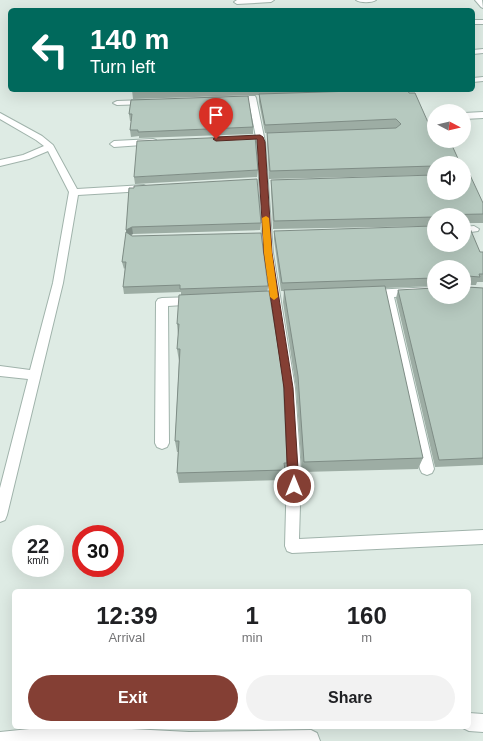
<!DOCTYPE html>
<html lang="en">
<head>
<meta charset="utf-8">
<style>
  body { margin:0; font-family:Arial,sans-serif; background:#f2f2f2; color:#202124; height:100vh; display:flex; flex-direction:column; font-size:15px; white-space:nowrap }
  * { box-sizing:border-box; margin:0 }
  p { font-size:13px; color:#757577 }
  .icon { flex:none; width:22px; height:22px; fill:none; stroke:currentColor; stroke-width:2; stroke-linecap:round; stroke-linejoin:round }
  .map { position:relative; flex:1; overflow:hidden }
  .panel { position:absolute; left:12px; top:589px; width:459px; height:140px; display:flex; flex-direction:column; background:#fff; border-radius:6px; box-shadow:0 4px 16px #0002 }
  .panel>* { flex:none }
  .hud { position:absolute; left:8px; top:8px; width:467px; height:84px; border-radius:6px; box-shadow:0 4px 16px #0002; background:#00695c; color:#fff; overflow:hidden }
  .needle { width:26px; rotate:97deg }
  .controls { position:absolute; left:427px; top:104px; display:grid; gap:8px }
  .controls a { display:grid; place-items:center; width:44px; height:44px; border-radius:50%; background:#fff; box-shadow:0 4px 16px #0002; font-size:20px }
  .speed { position:absolute; left:12px; top:525px; display:flex; gap:8px; font-size:20px; font-weight:700; text-align:center }
  .speed>* { display:grid; place-content:center; width:52px; height:52px; border-radius:50%; background:#fff; box-shadow:0 4px 16px #0002; line-height:1 }
  .speed small { font-size:10px; font-weight:400 }
  .speed .limit { border:6px solid #d22; background:#fff; color:#111 }
  .pin { position:absolute; display:grid; place-items:center; width:34px; height:34px; color:#fff; margin:-41px -17px; border-radius:50% 50% 50% 0; rotate:-45deg; box-shadow:0 0 4px #0007 }
  .pin .icon { rotate:45deg }
  .me { position:absolute; width:44px; margin:-22px; rotate:0deg; stroke-linejoin:round; filter:drop-shadow(0 0 3px #0008) }
  .turn { display:flex; align-items:center; gap:14px; height:84px; padding:0 16px; font-size:18px }
  .turn .icon { width:52px; height:52px; stroke-width:2.5 }
  .turn b { display:block; font-size:28px; line-height:34px }
  .eta { display:flex; justify-content:space-evenly; align-items:center; height:68px; text-align:center }
  .eta b { font-size:24px; font-weight:700; line-height:28px }
  .cta { display:flex; gap:8px; margin-top:auto; padding:8px 16px }
  .cta a { flex:1; height:46px; border-radius:24px; background:#843f34; color:#fff; font-size:16px; font-weight:700; line-height:46px; text-align:center }
  .cta a+a { background:#f2f2f2; color:#202124 }
  .map>svg:first-child { display:block }
  .lines { fill:none; stroke-linecap:round; stroke-linejoin:round }
  .street-casing { stroke:#a0b3ab; stroke-width:2 }
  .street { fill:#fff; fill-rule:evenodd }
  .wall { fill:#9dada4; fill-rule:evenodd }
  .shaded-wall { fill:#7f8d86 }
  .building { fill:#b6c9bf; stroke:#7f8d86 }
  .route { fill:#843f34; stroke:#562922 }
  .slow { fill:#f59e0b }
</style>
</head>
<body>
<div class="map">
<svg width="483" height="741" viewBox="0 0 483 741">
  <rect width="100%" height="100%" fill="#deebe4"/>
  <g class="lines">
    <defs>
      <path id="street" d="M 274,0 L 271,2 L 237,4 L 234,2 L 237,0 Z
        M 356,0 L 376,0 C 372,3 360,3 356,0 Z
        M 475,0 L 482,0 L 483,8 L 481,7 Z
        M 473,20 L 483,20 L 483,24 L 473,24 Z
        M 483,49 L 483,53 L 473,54 L 473,50 Z
        M 483,77 L 483,81 L 473,82 L 473,78 Z
        M 249,96 L 255,96 L 256,98 L 265,142 L 273,253 L 295,388 L 301,471 L 299,539 L 483,530 L 483,544 L 292,553 L 287,551 L 285,546 L 287,471 L 283,388 L 263,253 L 257,142 L 248,98 Z
        M 146,100 L 149,100 L 149,104 L 117,105 L 113,103 L 117,101 Z
        M 483,112 L 483,118 L 464,119 L 464,113 Z
        M 0,113 L 42,136 L 53,145 L 77,189 L 144,185 L 149,188 L 144,191 L 78,195 L 63,283 L 7,515 L 5,520 L 0,522 L 0,488 L 28,379 L 0,376 L 0,366 L 30,370 L 53,283 L 69,192 L 48,151 L 29,159 L 0,166 L 0,160 L 23,155 L 44,146 L 36,140 L 0,119 Z
        M 153,139 L 156,140 L 157,142 L 156,144 L 114,147 L 110,144 L 114,141 Z
        M 474,226 L 479,229 L 478,231 L 464,233 L 464,227 Z
        M 434,287 L 434,295 L 394,297 L 434,469 L 432,473 L 427,475 L 422,473 L 420,469 L 383,297 L 367,297 L 366,294 L 367,291 L 371,290 Z
        M 195,297 L 199,298 L 201,301 L 199,304 L 168,306 L 169,443 L 167,447 L 162,449 L 157,447 L 155,443 L 156,302 L 158,299 L 162,298 Z
        M 469,713 L 483,714 L 483,732 L 469,731 L 463,728 L 469,727 Z
        M 49,727 L 93,727 L 189,732 L 311,730 L 317,733 L 320,741 L 0,741 L 0,732 Z"/>
    </defs>
    <use href="#street" class="street-casing"/>
    <use href="#street" class="street"/>
  </g>
  <path class="wall" d="M 132,90 L 408,90 L 434,163 L 434,175 L 269,179 L 267,141 L 267,133 L 265,133 L 259,102 L 259,95 L 133,99 ZM 394,128 L 395,128 L 321,131 Z
    M 131,100 L 253,127 L 253,134 L 139,138 L 139,136 L 131,137 L 130,130 L 131,121 L 130,121 L 129,114 Z
    M 258,170 L 257,177 L 135,184 L 134,177 Z
    M 466,175 L 483,203 L 483,223 L 465,223 L 480,252 L 483,252 L 483,282 L 477,282 L 476,285 L 466,285 L 466,286 L 467,287 L 483,288 L 483,465 L 435,467 L 396,298 L 398,290 L 464,297 L 434,267 L 434,286 L 385,288 L 423,458 L 418,469 L 302,472 L 296,388 L 283,302 L 284,291 L 281,291 L 274,239 L 274,231 L 434,245 L 464,215 L 434,215 L 434,226 L 273,229 L 271,188 L 271,180 Z
    M 129,188 L 261,223 L 260,230 L 133,234 L 130,235 L 268,286 L 267,291 L 287,461 L 284,480 L 179,483 L 177,473 L 178,452 L 177,452 L 175,441 L 179,361 L 177,349 L 178,335 L 177,324 L 181,295 L 181,292 L 124,294 L 123,287 L 125,268 L 124,269 L 122,262 L 126,233 Z"/>
  <path class="shaded-wall" d="M 132,227 L 133,234 L 127,237 L 126,230 Z"/>
  <path class="building" d="M 386,90 L 408,90 L 409,93 L 415,93 L 431,129 L 434,129 L 434,141 L 450,141 L 460,163 L 434,163 L 434,166 L 270,171 L 267,133 L 396,128 L 401,124 L 396,119 L 265,125 L 259,94 Z
    M 248,96 L 253,127 L 138,132 L 138,130 L 130,130 L 132,114 L 129,114 L 131,100 Z
    M 255,136 L 258,170 L 134,177 L 137,141 Z
    M 464,171 L 466,175 L 470,175 L 483,203 L 483,214 L 434,215 L 434,217 L 274,221 L 271,180 L 434,175 L 434,193 L 464,193 Z
    M 257,179 L 261,223 L 132,227 L 126,230 L 129,188 L 134,188 L 134,186 Z
    M 464,215 L 466,224 L 469,226 L 480,252 L 483,252 L 483,274 L 479,274 L 480,277 L 467,276 L 466,278 L 466,286 L 467,287 L 483,288 L 483,458 L 439,460 L 398,290 L 434,288 L 434,297 L 464,297 L 464,267 L 434,267 L 434,278 L 282,283 L 274,231 L 434,226 L 434,245 L 464,245 Z
    M 126,232 L 132,236 L 261,233 L 268,286 L 180,289 L 180,285 L 123,287 L 126,262 L 122,262 Z
    M 385,286 L 423,458 L 304,462 L 298,376 L 284,290 Z
    M 269,291 L 283,377 L 287,461 L 287,463 L 284,463 L 285,470 L 177,473 L 179,441 L 175,441 L 180,349 L 177,349 L 179,324 L 177,324 L 179,295 Z"/>
  <path class="route" d="M 260,135 L 263,137 L 265,142 L 272,253 L 293,388 L 299,486 L 297,489 L 294,490 L 290,489 L 288,486 L 284,388 L 264,253 L 257,139 L 216,141 L 213,139 L 216,137 Z"/>
  <path class="slow" d="M 266,216 L 269,218 L 272,253 L 278,297 L 274,300 L 270,297 L 264,253 L 262,218 Z"/>
</svg>
<div class="controls">
<a><svg class="needle" viewBox="-14 -14 28 28"><path d="M0-13l5 13h-10z" fill="#e53935"/><path d="M0 13l5-13h-10z" fill="#757577"/></svg></a>
<a><svg class="icon" aria-label="sound" viewBox="0 0 24 24"><path d="M4 9h4l5-4v14l-5-4H4zM17 9q2 3 0 6"/></svg></a>
<a><svg class="icon" aria-label="search" viewBox="0 0 24 24"><circle cx="10" cy="10" r="6"/><path d="M15 15l6 6"/></svg></a>
<a><svg class="icon" aria-label="layers" viewBox="0 0 24 24"><path d="M12 4l9 5-9 5-9-5zM3 14l9 5 9-5"/></svg></a>
</div>
<div class="speed"><div>22<small>km/h</small></div><div class="limit">30</div></div>
<div class="pin" style="left:216px;top:139px;background:#d93025"><svg class="icon" aria-label="arrive" viewBox="0 0 24 24"><path d="M6 21V4h12l-3 4 3 4H6"/></svg></div>
<svg class="me" style="left:294px;top:486px" viewBox="-20 -20 40 40"><circle r="17" fill="#843f34" stroke="#fff" stroke-width="3"/><path d="M0-11L8 9 0 5-8 9z" fill="#fff"/></svg>
<div class="hud">
<div class="turn"><svg class="icon" aria-label="left" viewBox="0 0 24 24"><path d="M17 20v-9H6M10 6l-5 5 5 5"/></svg><div><b>140 m</b>Turn left</div></div>
</div>
<section class="panel">
<div class="eta">
<div><b>12:39</b><p>Arrival</p></div>
<div><b>1</b><p>min</p></div>
<div><b>160</b><p>m</p></div>
</div>
<div class="cta"><a>Exit</a><a>Share</a></div>
</section>
</div>
</body>
</html>
